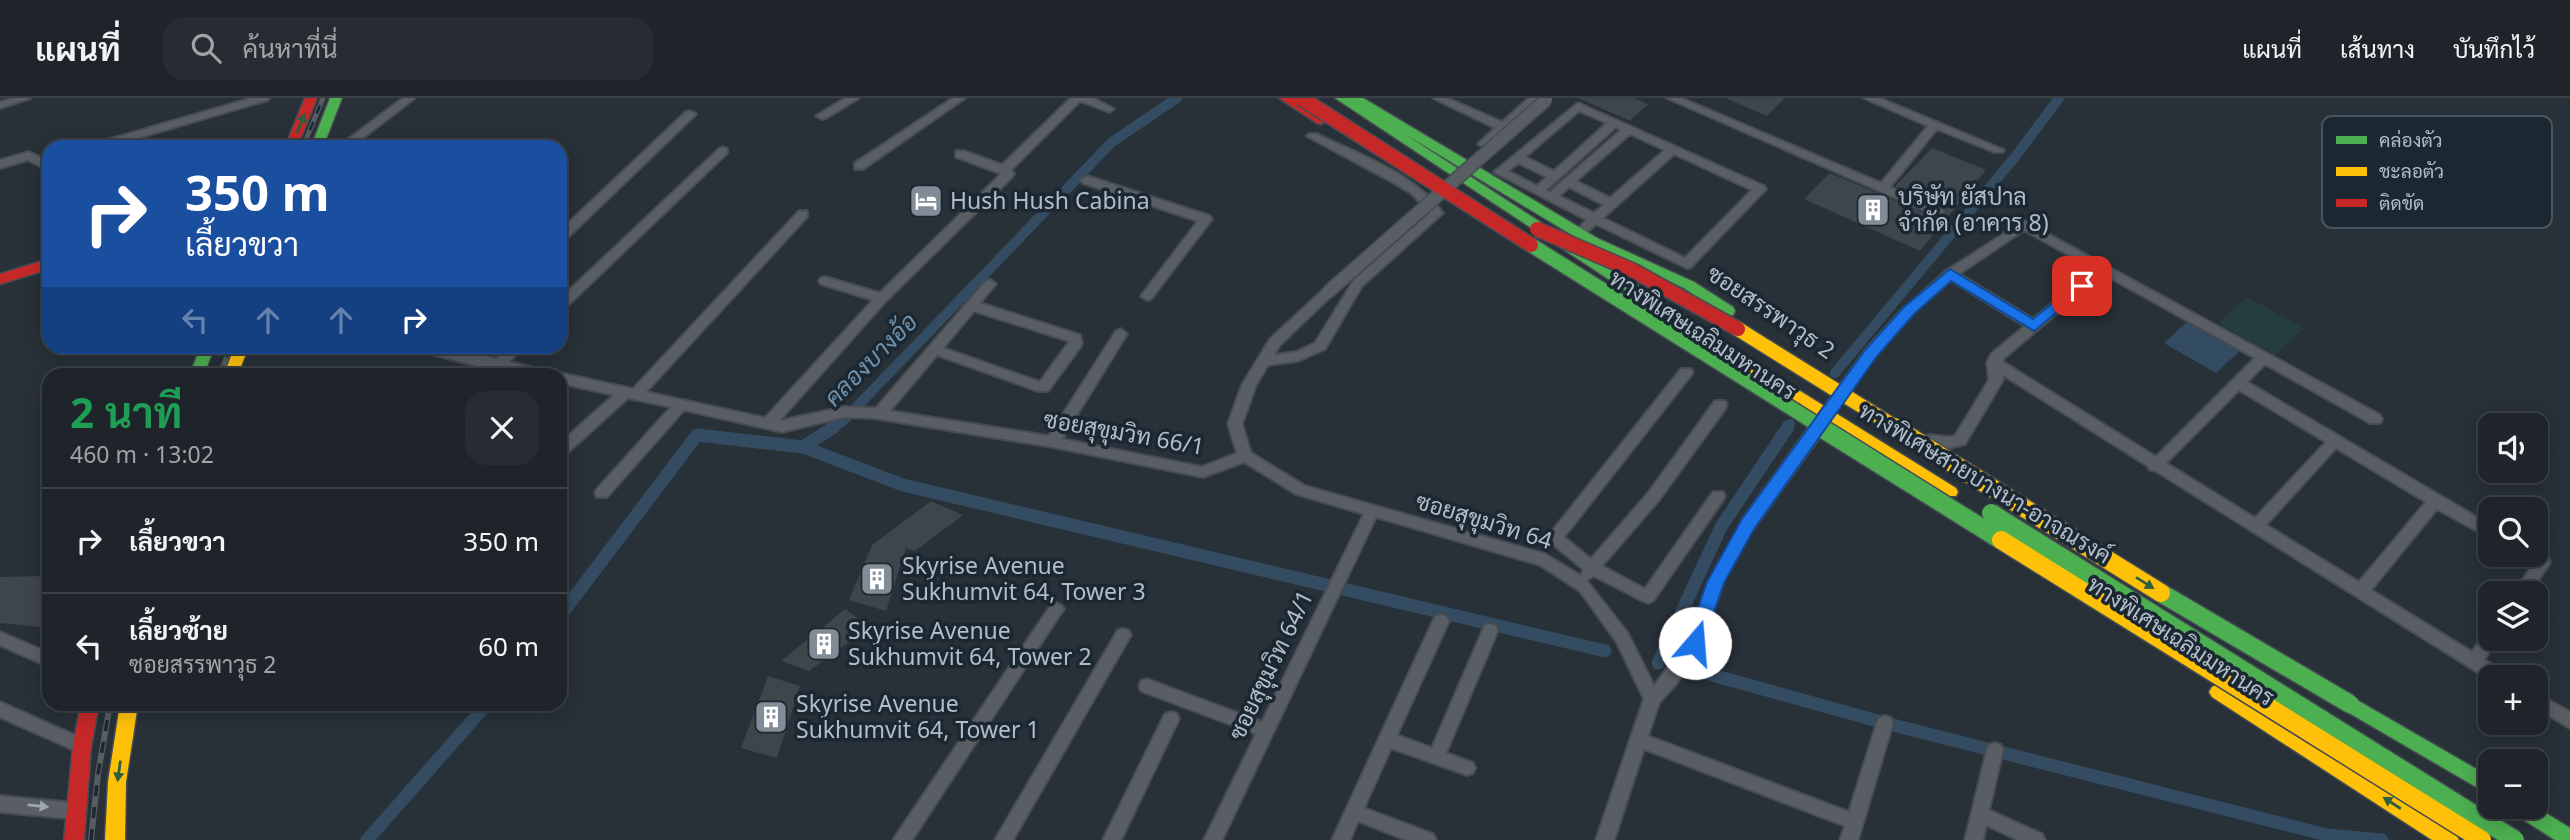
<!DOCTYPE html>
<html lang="th">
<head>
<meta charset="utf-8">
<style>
  body { margin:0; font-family:"Noto Sans",Sarabun,sans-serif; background:#262c32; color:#f1f3f6; height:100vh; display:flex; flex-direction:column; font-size:26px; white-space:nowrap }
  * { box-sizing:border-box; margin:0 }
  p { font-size:23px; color:#a1a4a8 }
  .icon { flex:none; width:38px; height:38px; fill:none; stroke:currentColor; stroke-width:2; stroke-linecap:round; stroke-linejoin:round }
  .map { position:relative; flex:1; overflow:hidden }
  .side { position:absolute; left:42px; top:270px; width:525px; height:343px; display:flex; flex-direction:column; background:#1e242a; border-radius:21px; box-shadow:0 4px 18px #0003,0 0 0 2px #3c4147 }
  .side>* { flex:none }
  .top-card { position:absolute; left:42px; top:42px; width:525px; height:214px; border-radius:21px; box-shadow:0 4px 18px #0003,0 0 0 2px #3c4147; background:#1a4fa0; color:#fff; overflow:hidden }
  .tools { position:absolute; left:2478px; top:315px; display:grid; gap:14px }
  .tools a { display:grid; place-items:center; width:70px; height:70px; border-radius:14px; background:#1e242a; box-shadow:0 4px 18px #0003,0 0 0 2px #3c4147; font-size:35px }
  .pin { position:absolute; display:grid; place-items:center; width:60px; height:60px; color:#fff; margin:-30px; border-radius:14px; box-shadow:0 4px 10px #0006 }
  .me { position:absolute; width:77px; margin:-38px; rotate:18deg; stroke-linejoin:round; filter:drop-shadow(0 0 5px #0008) }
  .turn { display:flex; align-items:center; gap:24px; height:147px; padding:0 28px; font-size:32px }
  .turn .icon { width:91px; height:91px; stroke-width:2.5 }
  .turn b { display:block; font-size:49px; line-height:60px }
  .lanes { display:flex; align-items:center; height:66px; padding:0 28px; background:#0003; justify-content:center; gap:35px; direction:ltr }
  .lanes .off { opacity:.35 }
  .round { display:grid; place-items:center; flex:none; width:74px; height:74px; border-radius:21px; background:#262c32 }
  .summary { display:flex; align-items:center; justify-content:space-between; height:119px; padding:0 28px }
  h1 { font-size:42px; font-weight:700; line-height:52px; color:#1e9e55 }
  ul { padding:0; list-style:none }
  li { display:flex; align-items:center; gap:21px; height:105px; padding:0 28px; border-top:2px solid #3c4147 }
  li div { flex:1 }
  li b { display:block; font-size:26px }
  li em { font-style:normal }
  header { display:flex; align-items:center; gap:42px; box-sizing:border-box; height:98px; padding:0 35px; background:#1e242a; border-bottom:2px solid #3c4147 }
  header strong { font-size:33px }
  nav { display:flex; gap:38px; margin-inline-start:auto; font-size:24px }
  .search { width:490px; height:63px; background:#262c32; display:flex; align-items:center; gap:18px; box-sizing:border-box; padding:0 24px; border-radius:21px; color:#a1a4a8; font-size:26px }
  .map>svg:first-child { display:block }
  .green { fill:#253d3e }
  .water { fill:#344c61 }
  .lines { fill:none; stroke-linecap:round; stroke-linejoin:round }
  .canal-far1 { stroke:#344c61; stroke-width:10 }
  .canal { stroke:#344c61; stroke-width:13 }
  .building { fill:#3e454b }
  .street-casing { stroke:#464c52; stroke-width:4 }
  .fast-casing { stroke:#464c52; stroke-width:3 }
  .slow-casing { stroke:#464c52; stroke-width:3 }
  .jam-casing { stroke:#464c52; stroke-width:3 }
  .street { fill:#595e65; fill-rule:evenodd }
  .fast { fill:#4caf50; fill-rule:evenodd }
  .slow { fill:#ffc107; fill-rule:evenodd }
  .jam { fill:#c62828; fill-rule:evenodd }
  .rail-far1-casing { stroke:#575d64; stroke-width:5 }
  .rail-casing { stroke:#575d64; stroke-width:6 }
  .rail-far1 { stroke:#1b2832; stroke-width:2.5; stroke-dasharray:9; stroke-linecap:butt }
  .rail { stroke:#1b2832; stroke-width:3.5; stroke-dasharray:11; stroke-linecap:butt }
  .street-bridge-far1-casing { stroke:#464c52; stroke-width:15; stroke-linecap:butt }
  .street-bridge-casing { stroke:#464c52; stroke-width:18; stroke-linecap:butt }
  .fast-bridge-far1-casing { stroke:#454c53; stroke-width:17; stroke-linecap:butt }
  .fast-bridge-casing { stroke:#454c53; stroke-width:21; stroke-linecap:butt }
  .slow-bridge-far1-casing { stroke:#454c53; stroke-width:17; stroke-linecap:butt }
  .slow-bridge-casing { stroke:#454c53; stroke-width:21; stroke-linecap:butt }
  .jam-bridge-casing { stroke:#454c53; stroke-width:17; stroke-linecap:butt }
  .street-bridge-far1 { stroke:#595e65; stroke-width:12 }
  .street-bridge { stroke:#595e65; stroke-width:15 }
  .fast-bridge-far1 { stroke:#4caf50; stroke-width:14 }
  .fast-bridge { stroke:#4caf50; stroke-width:18 }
  .slow-bridge-far1 { stroke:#ffc107; stroke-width:14 }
  .slow-bridge { stroke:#ffc107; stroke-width:18 }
  .jam-bridge { stroke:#c62828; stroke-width:14 }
  .oneway { fill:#2f5e3e }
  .oneway2 { fill:#9ca5b0 }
  .route { fill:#1a73e8; stroke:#114b97; stroke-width:2 }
  .labels { text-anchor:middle; stroke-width:7; stroke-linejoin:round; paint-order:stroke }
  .poi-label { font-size:23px; fill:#b2bdc9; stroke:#1b2832; text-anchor:start }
  .street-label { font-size:23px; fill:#b2bdc9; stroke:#1b2832 }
  .water-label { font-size:24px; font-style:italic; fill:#7092ad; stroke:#1b2832 }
  .key { fill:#1b2832; stroke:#48555f; stroke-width:2 }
  .key-label { font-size:19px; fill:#b2bdc9 }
</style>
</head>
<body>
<header>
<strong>แผนที่</strong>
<div class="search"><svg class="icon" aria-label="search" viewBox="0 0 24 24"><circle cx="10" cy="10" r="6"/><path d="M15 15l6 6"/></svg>ค้นหาที่นี่</div>
<nav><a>แผนที่</a><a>เส้นทาง</a><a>บันทึกไว้</a></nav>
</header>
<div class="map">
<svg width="2570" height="742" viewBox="0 0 2570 742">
  <rect width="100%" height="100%" fill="#283038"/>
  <path class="green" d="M 2247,199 L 2304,230 L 2275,257 L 2218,225 Z"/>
  <path class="water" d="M 2190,221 L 2242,251 L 2216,275 L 2164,245 Z"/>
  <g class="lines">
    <path class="canal-far1" d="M 1835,275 L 2015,59 L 2059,0
      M 832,330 L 843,323 L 1112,44 L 1177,0
      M 1787,330 L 1790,326"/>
    <path class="canal" d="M 803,349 L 903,387 L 1605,553
      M 560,518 L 697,337 L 803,349 L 834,329
      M 1658,565 L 1721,429 L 1788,329
      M 1712,577 L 1885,625 L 2327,737 L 2382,742
      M 367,742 L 487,606"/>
  </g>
  <path class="building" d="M 1578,0 L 1634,0 L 1648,6 L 1630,23 Z
    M 1725,0 L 1785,0 L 1767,18 Z
    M 1932,50 L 1986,72 L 1920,153 L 1804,101 L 1830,75 L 1938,121 L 1944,121 L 1944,110 L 1895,88 Z
    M 931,403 L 963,417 L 915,453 L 906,450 L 886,513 L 849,502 L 872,447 Z
    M 49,478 L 49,530 L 0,525 L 0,479 Z
    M 845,511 L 870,529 L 809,573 L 781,563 Z
    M 768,578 L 800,588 L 777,660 L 741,650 Z"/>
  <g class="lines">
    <defs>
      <path id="street" d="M 14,0 L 31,0 L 0,10 L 0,4 Z
        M 252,0 L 269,0 L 268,2 L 107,49 L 88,49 L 90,47 Z
        M 403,0 L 415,0 L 351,49 L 338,49 Z
        M 846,0 L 859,0 L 826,20 L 822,21 L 816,18 Z
        M 953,0 L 965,0 L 863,71 L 855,71 L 855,65 Z
        M 1071,0 L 1093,0 L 1114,11 L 1109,14 L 1083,4 L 1079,4 L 1011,72 L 1014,76 L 1012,79 L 886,203 L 779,323 L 844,309 L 876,310 L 986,183 L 990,182 L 996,186 L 980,205 L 1080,237 L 1082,245 L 1081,248 L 1048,293 L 1038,293 L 937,257 L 890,313 L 1049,338 L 1116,233 L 1121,231 L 1127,236 L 1062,341 L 1202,369 L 1237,355 L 1228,326 L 1242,287 L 1270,241 L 1324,191 L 1332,191 L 1334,194 L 1332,197 L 1280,247 L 1274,257 L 1296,254 L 1315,245 L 1354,182 L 1430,115 L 1411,95 L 1394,85 L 1307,38 L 1309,36 L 1317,36 C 1360,57 1414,75 1443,115 L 1362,188 L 1325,251 L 1298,263 L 1268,267 L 1256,287 L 1242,326 L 1251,355 L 1305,388 L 1545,456 L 1581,478 L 1583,471 L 1550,444 L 1548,440 L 1550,436 L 1681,271 L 1691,271 L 1693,274 L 1691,277 L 1564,439 L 1591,461 L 1649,394 L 1715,303 L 1725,303 L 1727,307 L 1725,311 L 1659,402 L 1602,468 L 1645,491 L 1713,394 L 1723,394 L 1725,398 L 1723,402 L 1653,503 L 1648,505 L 1643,503 L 1594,478 L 1586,482 L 1627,534 L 1654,588 L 1688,542 L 1709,484 L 1743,422 L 1753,422 L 1755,426 L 1723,485 L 1700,550 L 1677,585 L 1659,605 L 1648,638 L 1849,714 L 1877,625 L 1879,620 L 1885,618 L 1891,620 L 1893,625 L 1858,742 L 1840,742 L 1845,728 L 1644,651 L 1614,742 L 1596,742 L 1644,601 L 1616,543 L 1580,493 L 1540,467 L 1376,419 L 1222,742 L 1204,742 L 1256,636 L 1141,593 L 1139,588 L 1141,583 L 1147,581 L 1262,624 L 1364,416 L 1296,396 L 1244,364 L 1203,379 L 1053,349 L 873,320 L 844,319 L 782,334 L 684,312 L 607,399 L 597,399 L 595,395 L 597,391 L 671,309 L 628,300 L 565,357 L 560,358 L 560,345 L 614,297 L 560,285 L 560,276 L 556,276 L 560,275 L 633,291 L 799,113 L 807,113 L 807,119 L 646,294 L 765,320 L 873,202 L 821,186 L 819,183 L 821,180 L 825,179 L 880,195 L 1001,76 L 956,59 L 956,53 L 964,53 L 1002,67 ZM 974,213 L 1069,243 L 1069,244 L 1040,284 L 943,250 Z
        M 1433,0 L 1447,0 L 1502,24 L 1529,0 L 1540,0 L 1488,48 L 1484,49 L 1478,46 L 1495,30 Z
        M 1667,0 L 1681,0 L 1881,85 L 1928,28 L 1864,0 L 1879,0 L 2004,52 L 2002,54 L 1994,54 L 1937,31 L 1890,89 L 1943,112 L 1943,118 L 1939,119 Z
        M 1578,5 L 1764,88 L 1766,91 L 1691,169 L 1687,170 L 1596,126 L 1583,138 L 1575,138 L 1573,135 L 1587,122 L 1494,74 ZM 1579,13 L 1607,25 L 1554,73 L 1525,59 ZM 1616,29 L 1621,32 L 1550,94 L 1546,92 ZM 1630,36 L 1665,52 L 1610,100 L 1576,83 ZM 1674,56 L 1752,92 L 1685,160 L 1603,120 ZM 1518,65 L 1547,79 L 1537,88 L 1508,73 ZM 1569,89 L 1604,107 L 1594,115 L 1559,98 Z
        M 690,13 L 696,16 L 694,18 L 564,143 L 560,144 L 560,133 L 686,14 Z
        M 723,49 L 727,51 L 727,55 L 564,211 L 560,212 L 560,201 L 719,51 Z
        M 29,54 L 42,60 L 49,58 L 49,66 L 40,68 L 28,62 L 0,70 L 0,62 Z
        M 1087,78 L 1210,118 L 1212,121 L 1151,201 L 1147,202 L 1141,198 L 1198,123 L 1083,85 L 1081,82 Z
        M 2024,123 L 2380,317 L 2382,321 L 2380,325 L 2370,325 L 2265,266 L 2247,284 L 2490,427 L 2490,440 L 2437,411 L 2371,492 L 2472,554 L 2485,535 L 2490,534 L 2490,541 L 2497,541 L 2484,562 L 2505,574 L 2507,579 L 2490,579 L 2490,582 L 2156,373 L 2150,372 L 2148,368 L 2003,277 L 2003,282 L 1965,346 L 1949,350 L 1924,346 L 1922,342 L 1924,338 C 1934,335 1945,341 1955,338 L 1989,282 L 1987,265 L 1991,256 L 2025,228 L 1951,182 L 1913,215 L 1905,215 L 1903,212 L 1946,173 ZM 2024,132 L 2094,171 L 2033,221 L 1959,176 ZM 2103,176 L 2255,260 L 2156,359 L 2003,264 L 2003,261 ZM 2239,292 L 2326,344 L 2255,420 L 2166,365 ZM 2336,350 L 2426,404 L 2359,484 L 2266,427 Z
        M 412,248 L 441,248 L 496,261 L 509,248 L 523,248 L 509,264 L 547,273 L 549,276 C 508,280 459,262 418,253 Z
        M 2536,453 L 2548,460 L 2550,464 L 2548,468 L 2529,495 L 2514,495 L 2533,466 L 2525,461 L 2523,457 L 2536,457 Z
        M 1056,505 L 1061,507 L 1064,511 L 1061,515 L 912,742 L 893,742 L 1051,507 Z
        M 1441,517 L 1446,518 L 1449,523 L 1397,637 L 1432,650 L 1485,527 L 1490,526 L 1495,527 L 1498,532 L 1446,655 L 1473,665 L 1475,670 L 1473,675 L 1467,677 L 1391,650 L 1364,710 L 1433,736 L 1436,742 L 1406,742 L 1358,723 L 1350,742 L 1332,742 L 1433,523 L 1436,518 Z
        M 1123,531 L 1128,532 L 1131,537 L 1128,542 L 1013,742 L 995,742 L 1118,532 Z
        M 0,534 L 49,555 L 49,569 L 0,547 Z
        M 2536,595 L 2570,614 L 2570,630 L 2536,610 Z
        M 0,604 L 88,643 L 90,648 L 88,653 L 82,655 L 76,653 L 0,619 Z
        M 1171,614 L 1177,616 L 1179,621 L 1121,742 L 1103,742 L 1165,616 Z
        M 1995,645 L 2001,647 L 2003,652 L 1989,712 L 2042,736 L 2045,742 L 2018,742 L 1986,727 L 1983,742 L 1965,742 L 1987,652 L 1989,647 Z
        M 0,698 L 76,705 L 82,708 L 84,713 L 82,718 L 76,721 L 0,714 Z"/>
      <path id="fast" d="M 330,0 L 342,0 L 323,49 L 311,49 Z
        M 1335,0 L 1363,0 L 1597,140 L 1694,184 L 1733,209 L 1735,213 L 1733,217 L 1723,217 L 1684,190 L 1587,146 L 1403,35 L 1733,249 L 1735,253 L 1733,257 L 1723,257 Z
        M 201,248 L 215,248 L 204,276 L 190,276 Z
        M 2350,598 L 2490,679 L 2490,697 L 2344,612 L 2341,606 L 2344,600 Z
        M 2511,709 L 2536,709 L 2570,730 L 2570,742 L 2555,742 L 2513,715 Z"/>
      <path id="slow" d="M 235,248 L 249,248 L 238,276 L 224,276 Z
        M 1728,248 L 1956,390 L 1958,394 L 1956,398 L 1944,398 L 1723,257 L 1721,253 Z
        M 2218,586 L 2456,736 L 2459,742 L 2432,742 L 2212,599 L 2209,594 L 2212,589 Z
        M 120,606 L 138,606 L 126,684 L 125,742 L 105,742 L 108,684 Z"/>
      <path id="jam" d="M 305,0 L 317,0 L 297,49 L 285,49 Z
        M 1279,0 L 1294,0 L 1327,22 L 1321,26 L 1317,25 Z
        M 49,161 L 49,171 L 0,186 L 0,176 Z
        M 81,606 L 99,606 L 91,648 L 84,742 L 64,742 L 73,648 Z"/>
    </defs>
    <use href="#street" class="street-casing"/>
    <use href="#fast" class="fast-casing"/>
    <use href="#slow" class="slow-casing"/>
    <use href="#jam" class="jam-casing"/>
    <use href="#street" class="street"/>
    <use href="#fast" class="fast"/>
    <use href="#slow" class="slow"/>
    <use href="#jam" class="jam"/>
    <defs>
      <path id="rail-far1" d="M 303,49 L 323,0
        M 220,276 L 231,248"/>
      <path id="rail" d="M 91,742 L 98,676 L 110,606"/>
    </defs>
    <use href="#rail-far1" class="rail-far1-casing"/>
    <use href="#rail" class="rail-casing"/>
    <use href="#rail-far1" class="rail-far1"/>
    <use href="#rail" class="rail"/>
    <defs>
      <path id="street-bridge-far1" d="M 1328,194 L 1546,2
        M 1816,330 L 1871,254 L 1909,212"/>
      <path id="street-bridge" d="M 1748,426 L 1818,329"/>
      <path id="fast-bridge-far1" d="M 1531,147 L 1823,330"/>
      <path id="fast-bridge" d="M 1820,329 L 2001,442
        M 1991,415 L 2515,742
        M 2161,495 L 2350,606"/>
      <path id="slow-bridge-far1" d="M 1738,231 L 1897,330"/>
      <path id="slow-bridge" d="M 1894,329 L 2161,495
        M 2001,442 L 2482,742"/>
      <path id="jam-bridge" d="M 1301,0 L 1531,147
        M 1537,131 L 1634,173 L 1738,231"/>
    </defs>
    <use href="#street-bridge-far1" class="street-bridge-far1-casing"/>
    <use href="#street-bridge" class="street-bridge-casing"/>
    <use href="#fast-bridge-far1" class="fast-bridge-far1-casing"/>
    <use href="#fast-bridge" class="fast-bridge-casing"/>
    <use href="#slow-bridge-far1" class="slow-bridge-far1-casing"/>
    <use href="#slow-bridge" class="slow-bridge-casing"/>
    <use href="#jam-bridge" class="jam-bridge-casing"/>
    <use href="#street-bridge-far1" class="street-bridge-far1"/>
    <use href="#street-bridge" class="street-bridge"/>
    <use href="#fast-bridge-far1" class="fast-bridge-far1"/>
    <use href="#fast-bridge" class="fast-bridge"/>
    <use href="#slow-bridge-far1" class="slow-bridge-far1"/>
    <use href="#slow-bridge" class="slow-bridge"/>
    <use href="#jam-bridge" class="jam-bridge"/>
  </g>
  <defs><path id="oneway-solid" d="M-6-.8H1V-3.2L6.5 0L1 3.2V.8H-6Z" transform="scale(1.75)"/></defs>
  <g class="oneway">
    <use href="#oneway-solid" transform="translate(301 25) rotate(-67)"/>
    <use href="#oneway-solid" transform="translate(2145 485) rotate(32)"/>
    <use href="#oneway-solid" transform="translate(119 673) rotate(98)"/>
    <use href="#oneway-solid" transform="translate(2392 705) rotate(-147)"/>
  </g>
  <use class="oneway2" href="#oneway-solid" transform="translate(38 708) rotate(6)"/>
  <path class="route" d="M 1950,171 L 2033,221 L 2077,185 L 2087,185 L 2089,188 L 2034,233 L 1951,183 L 1914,216 L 1877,258 L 1754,431 L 1724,485 L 1701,551 L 1695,553 L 1689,551 L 1686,545 L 1707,484 L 1742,421 L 1866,251 L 1904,209 Z"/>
  <defs>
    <symbol id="hotel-square" viewBox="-11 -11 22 22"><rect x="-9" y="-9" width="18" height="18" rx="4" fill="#828c96" stroke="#1b2832"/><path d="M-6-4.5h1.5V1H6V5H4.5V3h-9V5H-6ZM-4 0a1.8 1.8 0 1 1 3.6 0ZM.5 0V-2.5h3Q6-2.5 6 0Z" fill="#fff"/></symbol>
    <symbol id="building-square" viewBox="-11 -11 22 22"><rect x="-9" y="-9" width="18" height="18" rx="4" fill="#828c96" stroke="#1b2832"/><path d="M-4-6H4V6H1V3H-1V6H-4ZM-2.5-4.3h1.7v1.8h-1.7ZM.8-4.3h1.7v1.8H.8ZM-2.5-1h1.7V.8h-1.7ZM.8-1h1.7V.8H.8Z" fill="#fff"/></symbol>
  </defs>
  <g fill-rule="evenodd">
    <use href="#hotel-square" x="907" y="84" width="38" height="38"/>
    <use href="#building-square" x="1854" y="93" width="38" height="38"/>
    <use href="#building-square" x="858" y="462" width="38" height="38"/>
    <use href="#building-square" x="805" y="527" width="38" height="38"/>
    <use href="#building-square" x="752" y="600" width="38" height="38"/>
  </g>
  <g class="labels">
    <g class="poi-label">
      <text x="1898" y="107">บริษัท ยัสปาล<tspan x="1898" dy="26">จำกัด (อาคาร 8)</tspan></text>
      <text x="950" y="111">Hush Hush Cabina</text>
      <text x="902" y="476">Skyrise Avenue<tspan x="902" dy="26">Sukhumvit 64, Tower 3</tspan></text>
      <text x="848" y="541">Skyrise Avenue<tspan x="848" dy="26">Sukhumvit 64, Tower 2</tspan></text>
      <text x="796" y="614">Skyrise Avenue<tspan x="796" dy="26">Sukhumvit 64, Tower 1</tspan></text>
    </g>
    <g class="street-label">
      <text transform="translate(1771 214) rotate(34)" y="8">ซอยสรรพาวุธ 2</text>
      <text transform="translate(1703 237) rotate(33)" y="8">ทางพิเศษเฉลิมมหานคร</text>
      <text transform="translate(1124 335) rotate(10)" y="8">ซอยสุขุมวิท 66/1</text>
      <text transform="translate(1985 385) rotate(31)" y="8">ทางพิเศษสายบางนา-อาจณรงค์</text>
      <text transform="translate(1484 423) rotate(17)" y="8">ซอยสุขุมวิท 64</text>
      <text transform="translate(2181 543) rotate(33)" y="8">ทางพิเศษเฉลิมมหานคร</text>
      <text transform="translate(1271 567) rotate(-64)" y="8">ซอยสุขุมวิท 64/1</text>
    </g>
    <g class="water-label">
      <text transform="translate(871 262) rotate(-45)" y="8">คลองบางอ้อ</text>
    </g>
  </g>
  <rect x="2322" y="18" width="230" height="112" rx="10" class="key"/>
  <rect x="2336" y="38" width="31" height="8" fill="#4caf50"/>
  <rect x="2336" y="69" width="31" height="9" fill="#ffc107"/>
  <rect x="2336" y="101" width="31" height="8" fill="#c62828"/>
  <g class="key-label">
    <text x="2379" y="49">คล่องตัว</text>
    <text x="2379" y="80">ชะลอตัว</text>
    <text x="2379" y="112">ติดขัด</text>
  </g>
</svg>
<div class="tools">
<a><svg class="icon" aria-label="sound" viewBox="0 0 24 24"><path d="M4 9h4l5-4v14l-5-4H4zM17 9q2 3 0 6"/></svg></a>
<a><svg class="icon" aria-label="search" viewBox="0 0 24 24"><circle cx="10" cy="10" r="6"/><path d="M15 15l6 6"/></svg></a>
<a><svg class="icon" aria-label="layers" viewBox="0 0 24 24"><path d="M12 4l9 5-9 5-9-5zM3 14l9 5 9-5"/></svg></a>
<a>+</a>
<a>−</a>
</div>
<div class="pin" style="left:2082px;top:188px;background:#d93025"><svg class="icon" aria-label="arrive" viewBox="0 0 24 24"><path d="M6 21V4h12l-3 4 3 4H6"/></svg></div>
<svg class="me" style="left:1695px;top:545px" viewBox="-20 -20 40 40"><circle r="19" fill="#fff"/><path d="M0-13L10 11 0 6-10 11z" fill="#1a73e8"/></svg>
<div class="top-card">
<div class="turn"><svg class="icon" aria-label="right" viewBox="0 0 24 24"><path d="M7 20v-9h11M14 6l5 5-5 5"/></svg><div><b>350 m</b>เลี้ยวขวา</div></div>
<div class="lanes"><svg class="icon off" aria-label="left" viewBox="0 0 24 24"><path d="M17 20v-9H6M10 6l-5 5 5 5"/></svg><svg class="icon off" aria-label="ahead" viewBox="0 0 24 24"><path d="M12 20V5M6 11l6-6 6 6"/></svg><svg class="icon off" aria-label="ahead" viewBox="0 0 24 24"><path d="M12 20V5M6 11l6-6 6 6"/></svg><svg class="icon" aria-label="right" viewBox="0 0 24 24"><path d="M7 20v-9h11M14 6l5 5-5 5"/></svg></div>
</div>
<section class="side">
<div class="summary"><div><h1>2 นาที</h1><p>460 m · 13:02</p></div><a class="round"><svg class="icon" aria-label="close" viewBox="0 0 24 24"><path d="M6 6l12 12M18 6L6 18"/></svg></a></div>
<ul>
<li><svg class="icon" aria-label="right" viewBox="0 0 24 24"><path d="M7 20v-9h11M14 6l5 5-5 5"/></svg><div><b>เลี้ยวขวา</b></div><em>350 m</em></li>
<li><svg class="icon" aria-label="left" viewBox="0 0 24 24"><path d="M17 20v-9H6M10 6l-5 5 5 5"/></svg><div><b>เลี้ยวซ้าย</b><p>ซอยสรรพาวุธ 2</p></div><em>60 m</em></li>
</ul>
</section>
</div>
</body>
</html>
